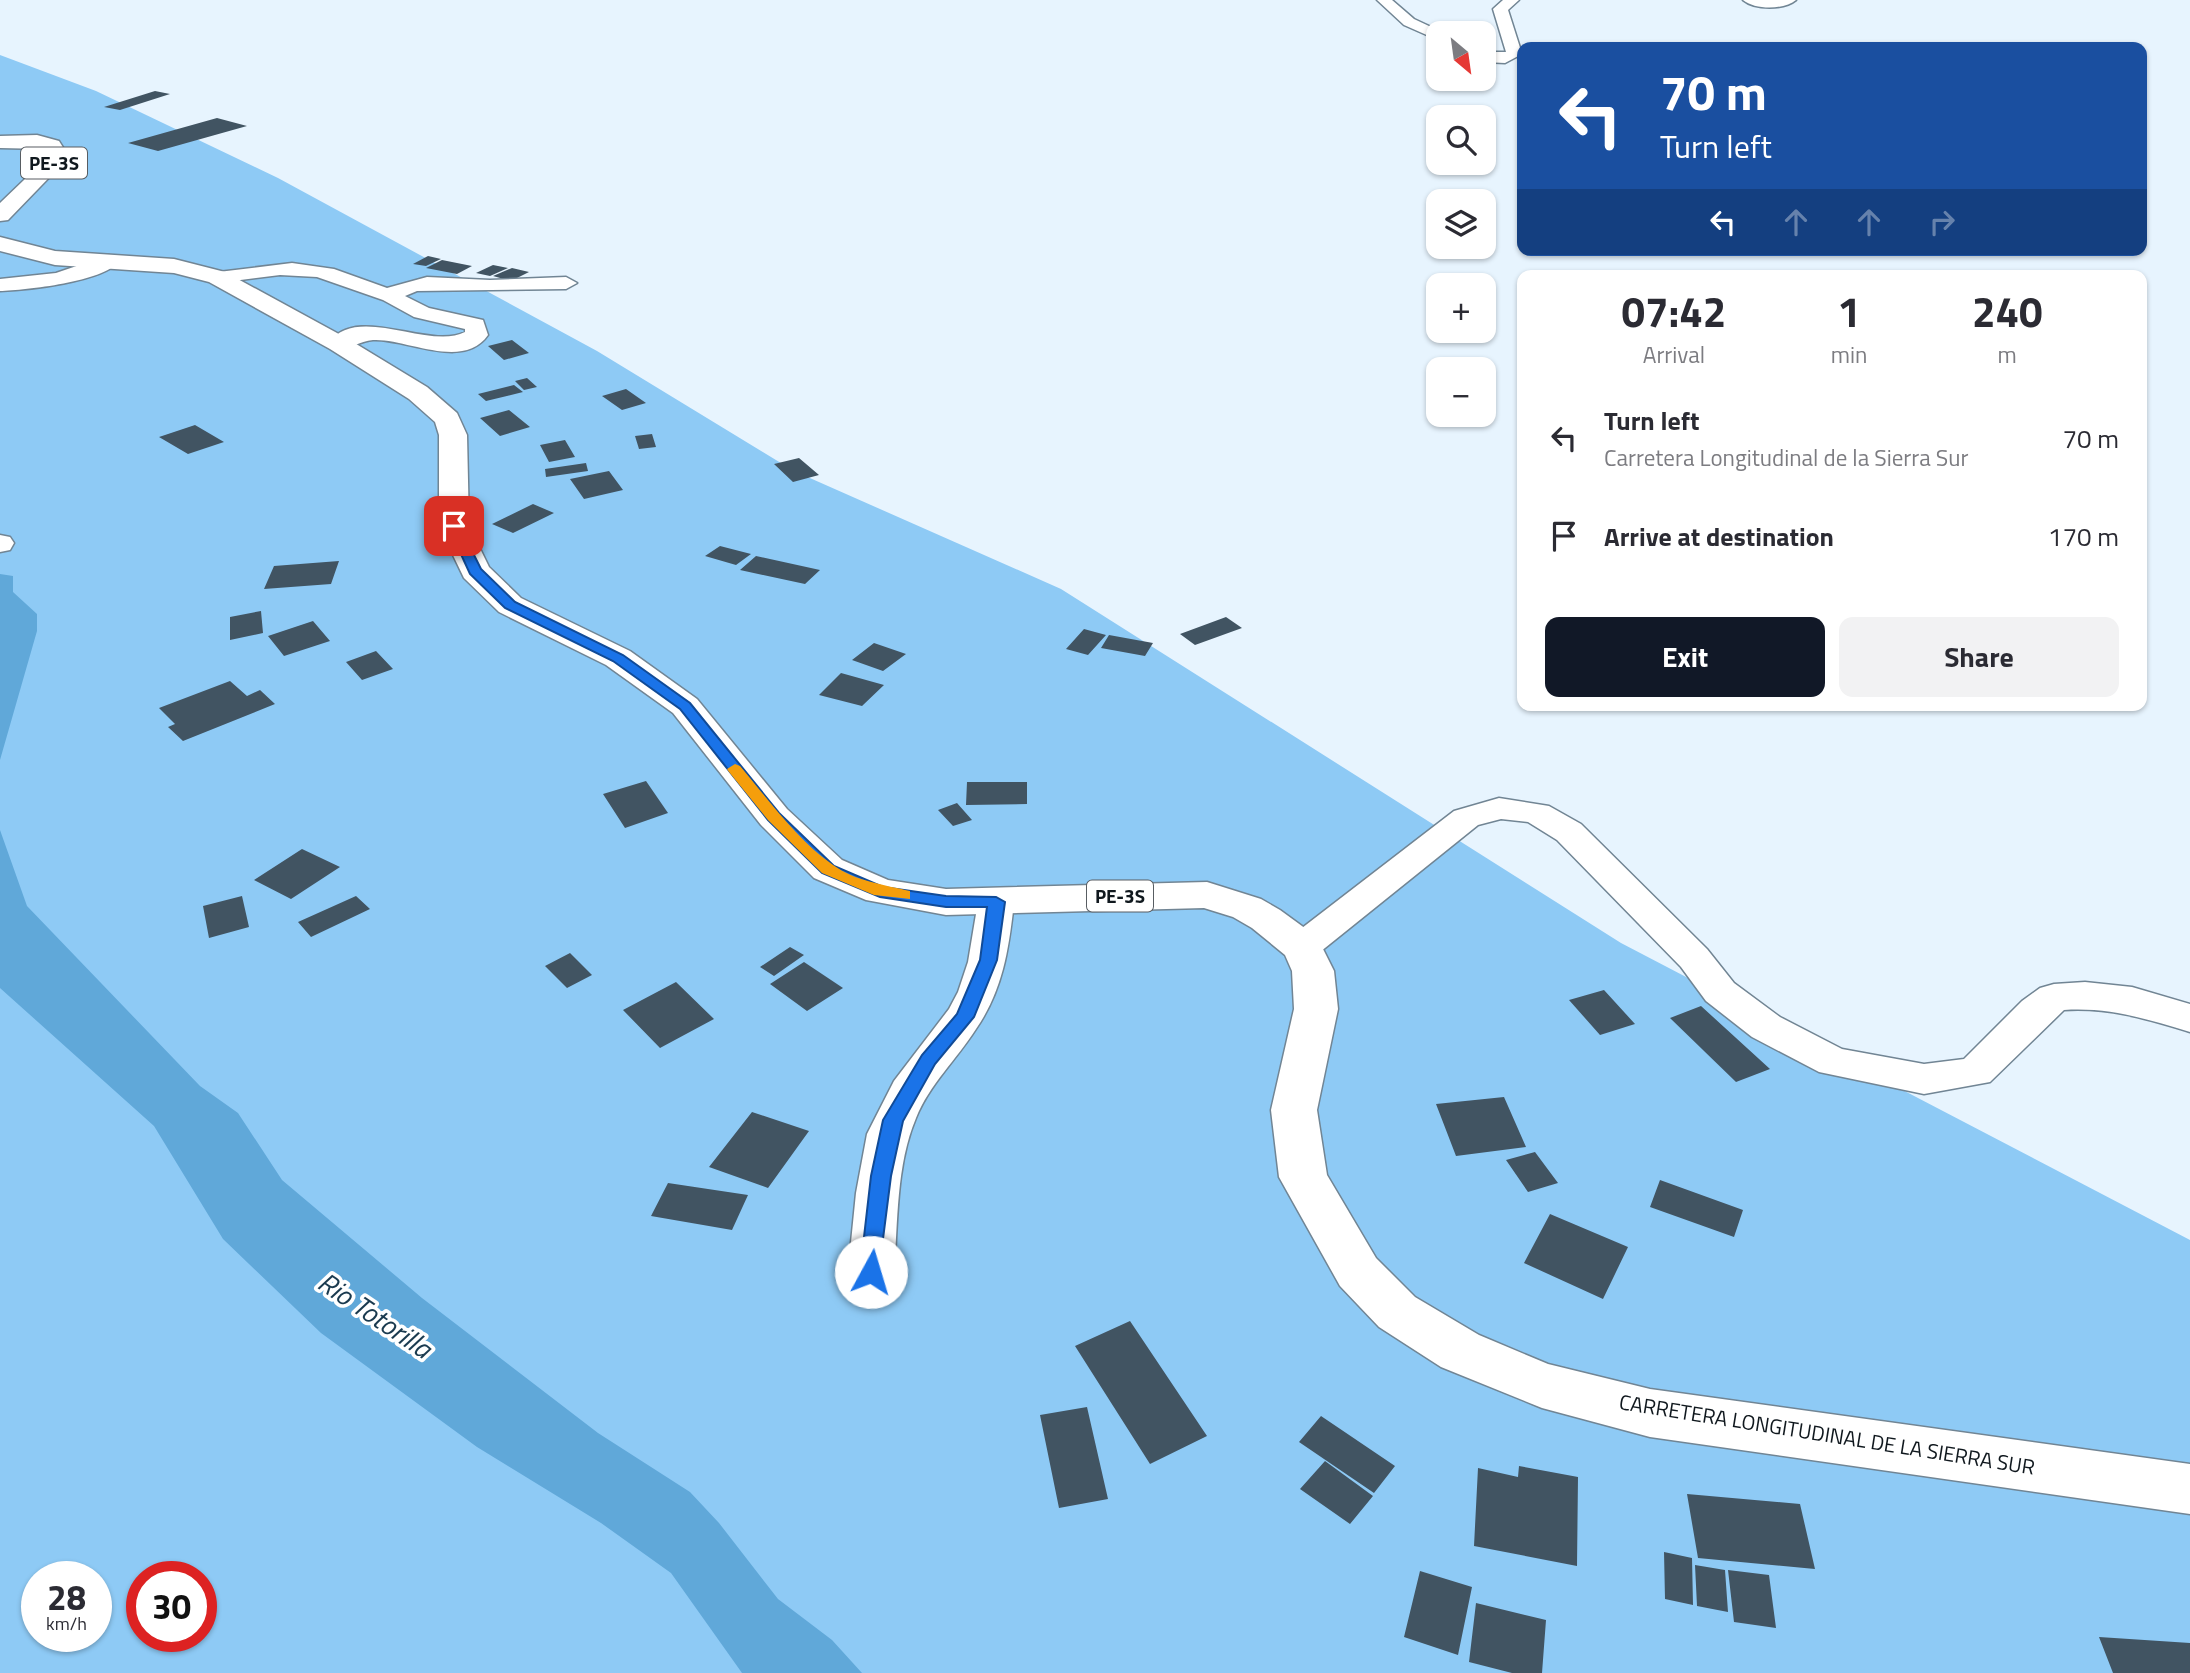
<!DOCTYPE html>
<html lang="en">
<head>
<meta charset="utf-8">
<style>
  body { margin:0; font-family:"Titillium Web",sans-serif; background:#f2f2f3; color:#2b2b33; height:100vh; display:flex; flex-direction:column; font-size:26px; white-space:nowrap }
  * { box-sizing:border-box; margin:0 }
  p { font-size:23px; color:#7c7c81 }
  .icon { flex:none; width:38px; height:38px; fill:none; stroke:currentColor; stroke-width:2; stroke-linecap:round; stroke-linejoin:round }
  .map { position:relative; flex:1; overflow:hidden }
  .panel { position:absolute; left:1517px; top:270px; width:630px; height:441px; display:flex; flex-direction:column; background:#fff; border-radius:14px; box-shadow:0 2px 5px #0004 }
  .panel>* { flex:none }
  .hud { position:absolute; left:1517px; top:42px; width:630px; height:214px; border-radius:14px; box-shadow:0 2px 5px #0004; background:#1a4fa0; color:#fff; overflow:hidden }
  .needle { width:46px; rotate:151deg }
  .controls { position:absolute; left:1426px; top:21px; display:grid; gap:14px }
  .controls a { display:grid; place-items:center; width:70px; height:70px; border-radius:14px; background:#fff; box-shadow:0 2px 5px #0004; font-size:35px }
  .speed { position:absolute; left:21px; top:1561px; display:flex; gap:14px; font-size:35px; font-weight:700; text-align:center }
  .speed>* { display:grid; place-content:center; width:91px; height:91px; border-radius:50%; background:#fff; box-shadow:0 2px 5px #0004; line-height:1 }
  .speed small { font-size:18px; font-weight:400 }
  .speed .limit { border:10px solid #d22; background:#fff; color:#111 }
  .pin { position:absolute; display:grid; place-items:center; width:60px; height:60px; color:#fff; margin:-30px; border-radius:14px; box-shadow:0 4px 10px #0006 }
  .me { position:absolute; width:77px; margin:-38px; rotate:6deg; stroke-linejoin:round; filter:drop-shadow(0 0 5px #0008) }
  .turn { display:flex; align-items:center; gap:24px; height:147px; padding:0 28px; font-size:32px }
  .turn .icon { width:91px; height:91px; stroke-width:2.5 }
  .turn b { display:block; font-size:49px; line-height:60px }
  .lanes { display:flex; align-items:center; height:66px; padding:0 28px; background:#0003; justify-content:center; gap:35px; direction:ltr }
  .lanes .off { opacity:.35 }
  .eta { display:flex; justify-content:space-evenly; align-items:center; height:119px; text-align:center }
  .eta b { font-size:42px; font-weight:700; line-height:49px }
  .primary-button { display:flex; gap:14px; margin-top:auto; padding:14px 28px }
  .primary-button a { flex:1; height:80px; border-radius:14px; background:#111827; color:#fff; font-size:28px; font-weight:700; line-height:80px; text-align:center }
  .primary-button a+a { background:#f2f2f3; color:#2b2b33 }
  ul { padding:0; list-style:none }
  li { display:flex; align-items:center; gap:21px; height:98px; padding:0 28px }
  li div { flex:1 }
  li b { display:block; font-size:26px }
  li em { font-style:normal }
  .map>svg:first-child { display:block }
  .green { fill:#8ecaf5; fill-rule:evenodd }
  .water { fill:#60a8d9 }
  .building { fill:#415462 }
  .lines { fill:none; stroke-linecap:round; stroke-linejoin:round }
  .street-casing { stroke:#718594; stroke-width:3 }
  .highway-casing { stroke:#718594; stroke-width:3 }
  .street { fill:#fff; fill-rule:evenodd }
  .highway { fill:#fff; fill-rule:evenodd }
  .route { fill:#1a73e8; stroke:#114b97; stroke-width:2 }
  .slow { fill:#f59e0b }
  .labels { text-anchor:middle; stroke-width:7; stroke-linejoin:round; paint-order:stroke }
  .shield { fill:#fff; stroke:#585d62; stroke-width:2 }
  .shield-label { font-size:19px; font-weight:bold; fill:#10181e }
  .street-label { font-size:21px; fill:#10181e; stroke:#fff }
  .near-water-label { font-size:28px; font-style:italic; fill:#1a3a4f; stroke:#fff }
</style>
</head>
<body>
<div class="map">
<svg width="2190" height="1673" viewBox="0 0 2190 1673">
  <rect width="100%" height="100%" fill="#e7f4fe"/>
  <path class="green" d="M 0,55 L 96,91 L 278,178 L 597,351 L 794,471 L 1061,589 L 1621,943 L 2190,1240 L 2190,1673 L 0,1673 ZM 37,1577 L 96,1577 L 96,1636 L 37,1636 ZM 142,1577 L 201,1577 L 201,1636 L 142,1636 Z"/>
  <path class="water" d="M 0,574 L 13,576 L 13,592 L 37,614 L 37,631 L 0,760 Z
    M 0,814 L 0,830 L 27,906 L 200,1086 L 238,1113 L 282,1180 L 422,1298 L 598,1433 L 690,1492 L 719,1523 L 778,1599 L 832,1640 L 862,1673 L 742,1673 L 671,1573 L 601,1523 L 477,1447 L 321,1333 L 223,1239 L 154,1126 L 0,988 Z"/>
  <path class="building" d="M 155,91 L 170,94 L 120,110 L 104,107 Z
    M 217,118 L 247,126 L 158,151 L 128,143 Z
    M 428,256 L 441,259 L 426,266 L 413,264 Z
    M 442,260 L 472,266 L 457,274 L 426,268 Z
    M 493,265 L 508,268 L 490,276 L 476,273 Z
    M 512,268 L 529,272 L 511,281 L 493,276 Z
    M 512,340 L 529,353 L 504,360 L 488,346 Z
    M 527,378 L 537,387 L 524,390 L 515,381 Z
    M 514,385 L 523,392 L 486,401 L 478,394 Z
    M 626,389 L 646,403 L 622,410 L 602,396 Z
    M 509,410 L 530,427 L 500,436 L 480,418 Z
    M 195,425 L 224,442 L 188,454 L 159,437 Z
    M 652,434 L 656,447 L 639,449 L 635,436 Z
    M 565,440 L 575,457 L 549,462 L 540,445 Z
    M 799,458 L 819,475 L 793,482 L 774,464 Z
    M 586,463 L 588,471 L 546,477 L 545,469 Z
    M 609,471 L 623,490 L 584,499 L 570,479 Z
    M 533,504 L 554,513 L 513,533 L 492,524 Z
    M 720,546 L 751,554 L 736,565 L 705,556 Z
    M 756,556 L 820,570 L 805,584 L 740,570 Z
    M 339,561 L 331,584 L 264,589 L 274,566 Z
    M 261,611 L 263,633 L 230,640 L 230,617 Z
    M 1226,617 L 1242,628 L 1195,645 L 1180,634 Z
    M 313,621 L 330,641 L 284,656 L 268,636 Z
    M 1084,629 L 1106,635 L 1088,655 L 1066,649 Z
    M 1109,635 L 1153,643 L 1145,656 L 1101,648 Z
    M 874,643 L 906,654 L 883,671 L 852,660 Z
    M 376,651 L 393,669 L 362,680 L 346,662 Z
    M 841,673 L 884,685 L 862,706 L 819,695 Z
    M 230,681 L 247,696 L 260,690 L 275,704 L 183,741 L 168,727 L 175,724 L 159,708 Z
    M 646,781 L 668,813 L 625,828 L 603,794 Z
    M 967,782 L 1027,782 L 1027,804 L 966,805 Z
    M 957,803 L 972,820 L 953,826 L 938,810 Z
    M 302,849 L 340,867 L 291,899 L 254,880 Z
    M 242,896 L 249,927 L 209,938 L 203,906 Z
    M 356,896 L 370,909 L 311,937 L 298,922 Z
    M 790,947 L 804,955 L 774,976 L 760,967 Z
    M 570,953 L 592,975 L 567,988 L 545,966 Z
    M 804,962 L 843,988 L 807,1011 L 770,984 Z
    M 676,982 L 714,1019 L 660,1048 L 623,1010 Z
    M 1604,990 L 1635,1024 L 1600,1035 L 1569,1000 Z
    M 1701,1006 L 1770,1069 L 1736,1082 L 1670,1018 Z
    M 1504,1097 L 1526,1147 L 1456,1156 L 1436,1104 Z
    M 752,1112 L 809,1131 L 768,1188 L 709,1167 Z
    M 1535,1152 L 1558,1183 L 1528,1192 L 1506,1160 Z
    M 1660,1180 L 1743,1210 L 1734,1237 L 1650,1207 Z
    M 668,1183 L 748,1195 L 732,1230 L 651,1216 Z
    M 1550,1214 L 1628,1247 L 1603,1299 L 1524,1263 Z
    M 1130,1321 L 1207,1436 L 1150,1464 L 1075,1346 Z
    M 1087,1407 L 1108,1499 L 1059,1508 L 1040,1415 Z
    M 1321,1416 L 1395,1466 L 1374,1493 L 1299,1442 Z
    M 1325,1461 L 1373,1496 L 1350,1524 L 1300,1489 Z
    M 1519,1466 L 1578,1477 L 1577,1566 L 1474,1546 L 1478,1468 L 1518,1477 Z
    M 1687,1494 L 1800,1504 L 1815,1569 L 1698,1558 Z
    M 1664,1552 L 1692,1558 L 1693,1605 L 1665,1599 Z
    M 1695,1565 L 1725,1570 L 1728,1612 L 1697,1606 Z
    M 1728,1570 L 1769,1575 L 1776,1628 L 1734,1622 Z
    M 1420,1571 L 1472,1587 L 1458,1655 L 1404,1637 Z
    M 1476,1603 L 1546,1620 L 1542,1673 L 1512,1673 L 1469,1662 Z
    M 2099,1637 L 2190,1643 L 2190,1673 L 2113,1673 Z"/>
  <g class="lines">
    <defs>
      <path id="street" d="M 1377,0 L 1392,0 L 1414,19 L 1444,33 L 1438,33 L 1438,40 L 1404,25 Z
        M 1503,0 L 1519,0 L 1508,10 L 1522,54 L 1505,63 L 1484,62 L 1484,52 L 1506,52 L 1493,9 Z
        M 1743,0 L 1796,0 C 1784,10 1755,10 1743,0 Z
        M 109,255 L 119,261 C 104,282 26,290 0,291 L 0,279 L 56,273 Z
        M 292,263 L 334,269 L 387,288 L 427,277 L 490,280 L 566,277 L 577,283 L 566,289 L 417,291 L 405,296 L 429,308 L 483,320 L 488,335 C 463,371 406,338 373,340 C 357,341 347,353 331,349 L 328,344 C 356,302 429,351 465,332 L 465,329 L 414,317 L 383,300 L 317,277 L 280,275 L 217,283 L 206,277 L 210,273 Z
        M 0,535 L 10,537 L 14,543 L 10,550 L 0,552 Z
        M 1499,798 L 1549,806 L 1581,824 L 1707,949 L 1734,983 L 1780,1017 L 1842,1049 L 1924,1064 L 1964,1059 L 2022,1001 L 2040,988 L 2054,984 L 2085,982 L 2132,987 L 2190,1004 L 2190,1032 C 2147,1019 2109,1007 2064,1010 L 1990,1082 L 1924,1094 L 1819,1072 L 1752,1037 L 1706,1001 L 1681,967 L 1557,840 L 1528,822 L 1501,819 L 1478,825 L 1315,956 L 1302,960 L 1289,956 L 1283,947 L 1289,938 L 1454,811 Z
        M 996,890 L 1009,894 L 1014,902 C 1009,948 1003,990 976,1029 C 957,1059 929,1085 916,1118 C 896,1165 898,1222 894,1272 L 887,1285 L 871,1291 L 855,1285 L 848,1272 L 856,1193 L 867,1134 L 894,1081 L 949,1009 L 958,992 L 968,962 L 978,902 L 983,894 Z"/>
      <path id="highway" d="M 37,135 L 59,141 L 69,157 L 8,220 L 0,221 L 0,203 L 49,156 L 45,149 L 0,148 L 0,136 Z
        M 0,237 L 55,251 L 174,259 L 225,272 L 348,339 L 427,387 L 457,413 L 467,435 L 469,526 L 489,567 L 521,598 L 630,651 L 697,699 L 787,809 L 842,860 L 888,880 L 946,889 L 1207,882 L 1261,899 L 1280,910 L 1317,937 L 1334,971 L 1338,1009 L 1317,1110 L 1327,1175 L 1376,1258 L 1415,1297 L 1479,1335 L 1548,1364 L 1650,1389 L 2190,1464 L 2190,1514 L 1650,1437 L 1542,1408 L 1441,1367 L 1379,1327 L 1340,1286 L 1279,1177 L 1271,1110 L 1294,1009 L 1292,971 L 1285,955 L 1252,928 L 1233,917 L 1204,908 L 946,915 L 866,900 L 814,878 L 761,825 L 673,713 L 606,665 L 499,612 L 464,578 L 439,526 L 439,435 L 435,422 L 409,399 L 330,349 L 209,282 L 174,273 L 55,265 L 0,251 Z"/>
    </defs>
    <use href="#street" class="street-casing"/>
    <use href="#highway" class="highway-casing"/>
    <use href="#street" class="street"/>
    <use href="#highway" class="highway"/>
  </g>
  <path class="route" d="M 449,523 L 458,523 L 481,569 L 515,602 L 623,655 L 690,703 L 779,813 L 834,866 L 883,887 L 946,896 L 996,897 L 1005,902 L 997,960 L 974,1017 L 935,1064 L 903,1121 L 891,1176 L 878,1278 L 871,1280 L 863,1278 L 860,1272 L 871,1176 L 883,1120 L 922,1055 L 957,1014 L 980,960 L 987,907 L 946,907 L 880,897 L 822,873 L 768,820 L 680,709 L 613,661 L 505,608 L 470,574 L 448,526 Z"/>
  <path class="slow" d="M 735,764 L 740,766 C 767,798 798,841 833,865 C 855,881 885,885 910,891 L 910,899 L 874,895 L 822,873 L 768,820 L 729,772 L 727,769 Z"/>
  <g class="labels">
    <g class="shield">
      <rect x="21" y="147.5" width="66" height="31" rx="5"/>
      <rect x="1087" y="880.5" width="66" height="31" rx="5"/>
    </g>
    <g class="shield-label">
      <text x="54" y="170">PE-3S</text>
      <text x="1120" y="903">PE-3S</text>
    </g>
    <g class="street-label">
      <text transform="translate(1827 1435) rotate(9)" y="7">CARRETERA LONGITUDINAL DE LA SIERRA SUR</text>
    </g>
    <g class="near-water-label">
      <text transform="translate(375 1315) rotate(34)" y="10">Rio Totorilla</text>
    </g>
  </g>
</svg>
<div class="controls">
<a><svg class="needle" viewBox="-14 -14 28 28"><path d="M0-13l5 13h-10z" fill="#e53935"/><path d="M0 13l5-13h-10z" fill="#7c7c81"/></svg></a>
<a><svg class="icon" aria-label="search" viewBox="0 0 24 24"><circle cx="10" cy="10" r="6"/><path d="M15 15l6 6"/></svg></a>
<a><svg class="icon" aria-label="layers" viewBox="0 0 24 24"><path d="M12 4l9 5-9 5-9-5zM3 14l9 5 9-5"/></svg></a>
<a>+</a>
<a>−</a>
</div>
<div class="speed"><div>28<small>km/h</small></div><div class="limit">30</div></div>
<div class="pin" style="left:454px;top:526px;background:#d93025"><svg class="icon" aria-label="arrive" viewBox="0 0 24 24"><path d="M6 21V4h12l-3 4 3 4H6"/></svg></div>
<svg class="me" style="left:871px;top:1272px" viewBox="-20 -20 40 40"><circle r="19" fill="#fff"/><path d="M0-13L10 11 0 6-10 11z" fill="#1a73e8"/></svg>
<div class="hud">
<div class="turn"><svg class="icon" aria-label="left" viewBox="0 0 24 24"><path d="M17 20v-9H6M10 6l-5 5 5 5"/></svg><div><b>70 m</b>Turn left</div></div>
<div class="lanes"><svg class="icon" aria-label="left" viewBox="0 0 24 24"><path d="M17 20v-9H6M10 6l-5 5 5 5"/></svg><svg class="icon off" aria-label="ahead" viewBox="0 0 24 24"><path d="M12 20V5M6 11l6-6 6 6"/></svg><svg class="icon off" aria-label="ahead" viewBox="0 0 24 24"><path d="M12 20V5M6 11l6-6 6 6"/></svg><svg class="icon off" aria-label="right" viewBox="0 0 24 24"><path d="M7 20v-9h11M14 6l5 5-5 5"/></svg></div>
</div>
<section class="panel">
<div class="eta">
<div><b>07:42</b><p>Arrival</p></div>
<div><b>1</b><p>min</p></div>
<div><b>240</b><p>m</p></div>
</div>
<ul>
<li><svg class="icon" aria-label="left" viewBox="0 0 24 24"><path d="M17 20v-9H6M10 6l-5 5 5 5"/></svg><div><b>Turn left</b><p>Carretera Longitudinal de la Sierra Sur</p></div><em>70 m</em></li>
<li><svg class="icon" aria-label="arrive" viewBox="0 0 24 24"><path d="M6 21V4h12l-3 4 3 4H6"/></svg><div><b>Arrive at destination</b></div><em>170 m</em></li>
</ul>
<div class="primary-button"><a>Exit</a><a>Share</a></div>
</section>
</div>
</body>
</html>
